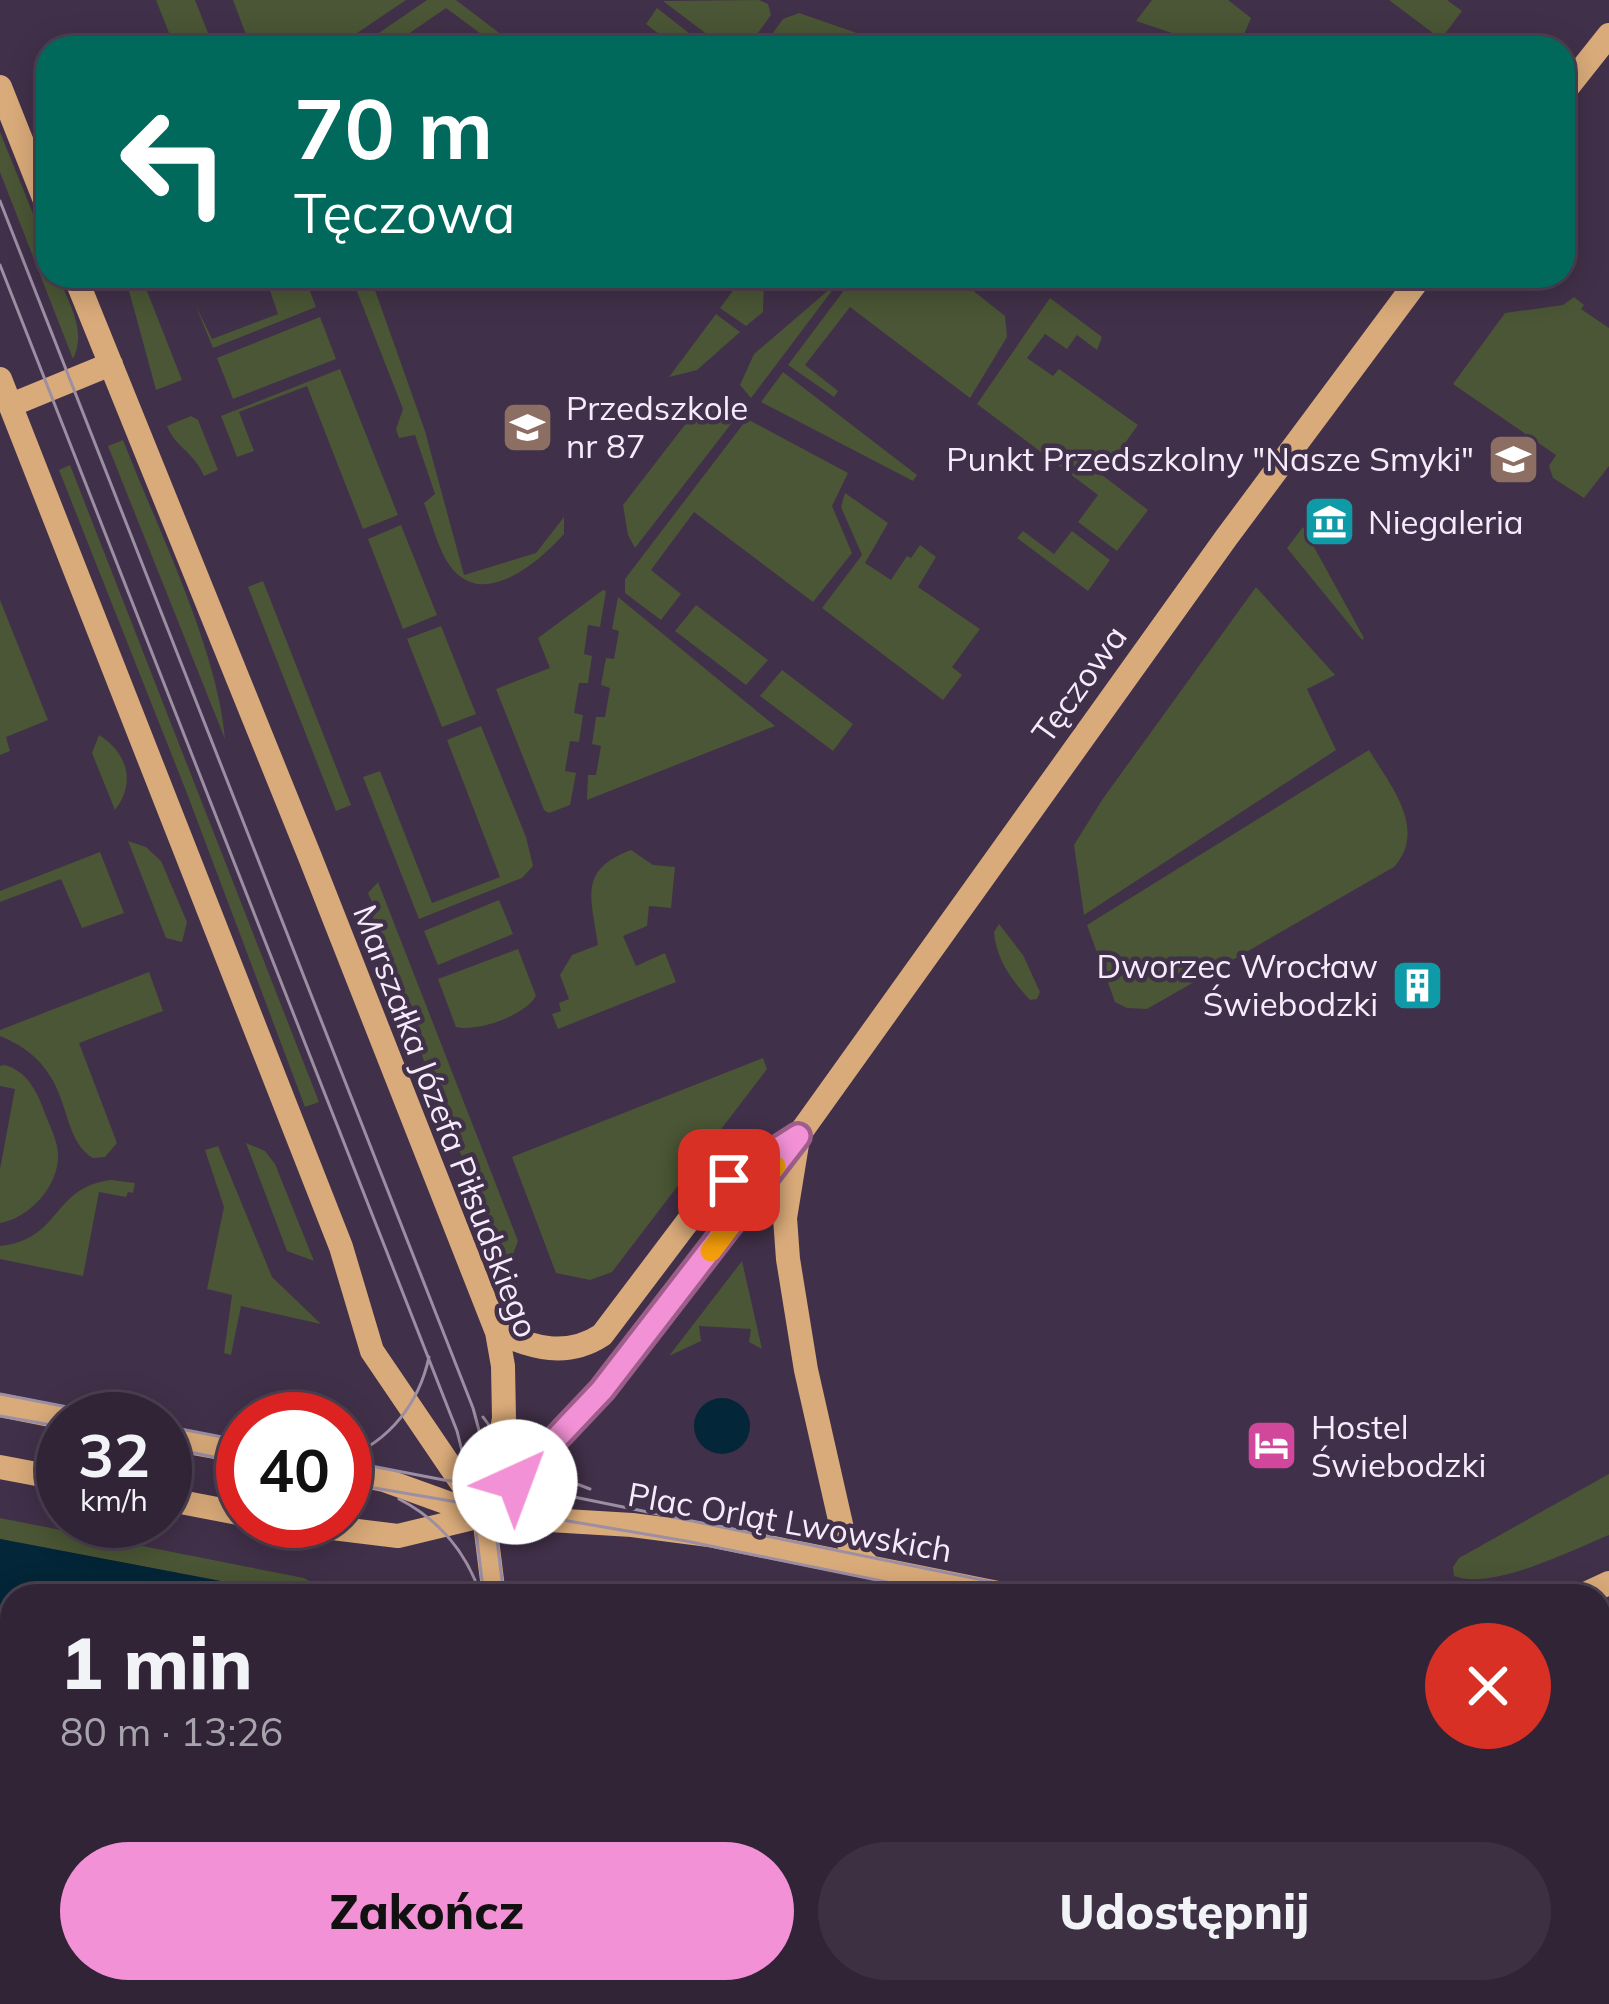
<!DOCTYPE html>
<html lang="pl">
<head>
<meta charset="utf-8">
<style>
  body { margin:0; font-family:Mulish,sans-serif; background:#3d3042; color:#f1f3f6; height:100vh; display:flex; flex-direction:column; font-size:45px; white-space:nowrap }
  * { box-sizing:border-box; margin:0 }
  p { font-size:39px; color:#a8a4ad }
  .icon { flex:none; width:66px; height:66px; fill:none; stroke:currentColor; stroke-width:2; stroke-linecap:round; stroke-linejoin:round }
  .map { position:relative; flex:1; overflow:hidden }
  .panel { position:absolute; left:0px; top:1584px; width:1611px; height:420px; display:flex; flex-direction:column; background:#312437; border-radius:36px 36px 0 0; box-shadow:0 6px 30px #0003,0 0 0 3px #4c4152 }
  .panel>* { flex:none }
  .guide { position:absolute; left:36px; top:36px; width:1539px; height:252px; border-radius:36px; box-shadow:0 6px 30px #0003,0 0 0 3px #4c4152; background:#00695c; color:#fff; overflow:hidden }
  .speed { position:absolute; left:36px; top:1392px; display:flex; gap:24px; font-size:60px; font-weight:700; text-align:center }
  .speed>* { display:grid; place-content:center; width:156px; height:156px; border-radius:50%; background:#312437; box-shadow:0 6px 30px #0003,0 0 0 3px #4c4152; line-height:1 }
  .speed small { font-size:30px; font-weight:400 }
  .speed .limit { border:18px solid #d22; background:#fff; color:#111 }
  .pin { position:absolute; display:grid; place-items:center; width:102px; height:102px; color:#fff; margin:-51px; border-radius:24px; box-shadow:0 6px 18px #0006 }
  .me { position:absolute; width:132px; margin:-66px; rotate:43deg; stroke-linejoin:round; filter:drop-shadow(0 0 9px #0008) }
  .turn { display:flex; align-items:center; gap:42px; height:252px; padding:0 60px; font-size:54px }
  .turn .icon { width:156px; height:156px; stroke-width:2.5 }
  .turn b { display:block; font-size:84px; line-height:102px }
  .round { display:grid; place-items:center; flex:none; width:126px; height:126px; border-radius:63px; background:#3d3042 }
  .head { display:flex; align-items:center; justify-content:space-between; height:204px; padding:0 60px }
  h1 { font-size:72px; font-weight:800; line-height:90px }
  .cta { display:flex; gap:24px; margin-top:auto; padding:24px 60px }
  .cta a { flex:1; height:138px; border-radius:72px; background:#f391d6; color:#111; font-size:48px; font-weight:800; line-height:138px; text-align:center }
  .cta a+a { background:#3d3042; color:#f1f3f6 }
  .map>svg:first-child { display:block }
  .green { fill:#4a5635 }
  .water { fill:#032638 }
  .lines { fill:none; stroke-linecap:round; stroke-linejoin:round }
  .secondary { stroke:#daab7a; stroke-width:24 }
  .tram { stroke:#9c8ea3; stroke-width:3 }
  .route-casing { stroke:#9e5e8b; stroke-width:30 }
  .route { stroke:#f391d6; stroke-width:21 }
  .slow { stroke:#f59e0b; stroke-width:21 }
  .labels { text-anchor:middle; stroke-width:9; stroke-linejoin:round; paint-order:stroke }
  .poi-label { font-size:33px; fill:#f6ebfb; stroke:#413049; text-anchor:start }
  .street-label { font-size:33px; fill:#f6ebfb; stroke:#413049 }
</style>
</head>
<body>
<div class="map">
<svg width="1609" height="2004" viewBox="0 0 1609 2004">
  <rect width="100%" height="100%" fill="#413049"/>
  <path class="green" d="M 156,0 L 195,0 L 214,48 L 175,48 Z
    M 233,0 L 406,0 L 335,48 L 251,48 Z
    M 427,0 L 456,0 L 519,48 L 500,48 L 446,8 L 388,48 L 357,48 Z
    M 759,0 L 768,4 L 771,15 L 747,48 L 725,48 L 663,1 Z
    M 1152,0 L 1228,0 L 1251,18 L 1238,48 L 1217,48 L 1136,21 Z
    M 1389,0 L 1447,0 L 1462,11 L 1441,39 Z
    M 657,8 L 708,48 L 677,48 L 646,24 Z
    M 799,13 L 900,48 L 762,48 L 783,19 Z
    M 0,132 L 48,251 L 48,276 L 58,276 C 69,304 87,330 73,359 L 0,172 Z
    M 125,276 L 141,276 L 182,380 L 156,390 Z
    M 265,276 L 304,276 L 316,307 L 213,348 L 195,304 L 212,339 L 278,314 Z
    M 351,276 L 370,276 L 425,431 L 464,575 L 536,553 L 564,517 L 564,534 C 537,564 477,616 445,558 C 436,541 431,521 424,503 L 435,494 L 415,435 L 399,438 L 396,429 L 403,409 Z
    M 744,276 L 764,276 L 763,312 L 746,326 L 720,308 Z
    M 863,276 L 964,276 L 961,281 L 1005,316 L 1007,337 L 970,398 L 850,307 L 805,365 L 838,391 L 834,397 L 788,365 L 845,289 Z
    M 832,287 L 834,288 L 751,398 L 740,385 L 754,354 Z
    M 1574,297 L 1584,305 L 1581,309 L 1609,328 L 1609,466 L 1584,498 L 1553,478 L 1549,466 L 1556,455 L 1453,384 L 1505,313 L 1563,305 Z
    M 1050,298 L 1102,337 L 1097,350 L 1077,335 L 1067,349 L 1045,334 L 1027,358 L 1053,376 L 1059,369 L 1138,425 L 1102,475 L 1148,510 L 1117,551 L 1078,522 L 1098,495 L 977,404 Z
    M 716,314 L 740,332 L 697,370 L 669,377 Z
    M 320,317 L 336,359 L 233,399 L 217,358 Z
    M 340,369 L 398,515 L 363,529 L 307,386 L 239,412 L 254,451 L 237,457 L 221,416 Z
    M 783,372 L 917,475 L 913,481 L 761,402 Z
    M 716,406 L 738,415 L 635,548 L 628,535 L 623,505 L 694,413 Z
    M 191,416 L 198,420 L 218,470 L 204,476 C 194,452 176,448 167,426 Z
    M 747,419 L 848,473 L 832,506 L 852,553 L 813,602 L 694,512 L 651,570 L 681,594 L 661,620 L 625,593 L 625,579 Z
    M 123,440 C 156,525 218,650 225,739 L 108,446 Z
    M 70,465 L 319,1102 L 305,1107 L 188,796 L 59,470 Z
    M 845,493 L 888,523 L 865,563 L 891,580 L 907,556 L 911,558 L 920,545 L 936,557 L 918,587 L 980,629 L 952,667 L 962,675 L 943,700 L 822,608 L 862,555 L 841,507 Z
    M 401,525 L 437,615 L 403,629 L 368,539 Z
    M 1303,527 L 1364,638 L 1362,640 L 1287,548 Z
    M 1023,531 L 1054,554 L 1072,531 L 1110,560 L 1088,591 L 1017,538 Z
    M 263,581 L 351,805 L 336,811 L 248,587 Z
    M 1256,587 L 1335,675 L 1307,689 L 1336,750 L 1084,915 L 1074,845 L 1102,800 Z
    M 603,590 L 606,591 L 600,627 L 588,625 L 584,654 L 592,656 L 588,683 L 579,683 L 574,713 L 583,715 L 579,742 L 570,741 L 565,771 L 576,773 L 570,805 L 549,813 L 544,810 L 496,689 L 550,668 L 538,638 Z
    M 618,597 L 775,726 L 587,800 L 588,775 L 596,775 L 601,746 L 592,744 L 596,717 L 605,717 L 610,688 L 601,685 L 606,658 L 614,659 L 619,631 L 612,629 Z
    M 0,600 L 48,720 L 6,737 L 10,751 L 0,755 Z
    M 696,605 L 768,660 L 746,685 L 675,631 Z
    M 441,626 L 476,714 L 442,727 L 407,639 Z
    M 782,670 L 853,724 L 833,751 L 760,696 Z
    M 481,726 L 526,837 L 533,866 L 522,878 L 419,919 L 363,777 L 380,771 L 432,903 L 500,877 L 447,740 Z
    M 99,735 C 128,753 136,783 115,810 L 92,753 Z
    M 1369,750 C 1390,785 1428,829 1394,867 L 1147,1009 L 1127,1008 L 1115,1002 L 1087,925 Z
    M 128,841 L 146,847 L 161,861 L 187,922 L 182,942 L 166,938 Z
    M 631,850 L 653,865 L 675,867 L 671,908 L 649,906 L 647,926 L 623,936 L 636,966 L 665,953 L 676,982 L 558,1029 L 552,1014 L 561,1011 L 559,1003 L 569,999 L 560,975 L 572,955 L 598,945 C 591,897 578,870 631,850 Z
    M 100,852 L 124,913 L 82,928 L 61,879 L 0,902 L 0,891 Z
    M 378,882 L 518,1241 L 510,1262 L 504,1264 L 371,926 L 375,909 L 368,893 Z
    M 499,900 L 513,934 L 438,965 L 424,931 Z
    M 999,924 L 1023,955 L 1040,992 L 1037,999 L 1030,1000 C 1012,981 996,959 994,932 Z
    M 518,949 L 536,996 C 524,1016 478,1032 456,1027 L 438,979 Z
    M 149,972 L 163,1011 L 79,1043 L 117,1143 L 105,1157 L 93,1158 C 54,1134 79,1068 0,1036 L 0,1030 Z
    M 763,1058 L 767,1069 L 612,1272 L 590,1280 L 556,1273 L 512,1157 Z
    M 5,1065 C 29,1072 38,1094 46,1116 C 51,1128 57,1141 58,1153 C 60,1185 30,1218 0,1223 L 0,1169 L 15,1089 L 0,1086 L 0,1066 Z
    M 246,1143 L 265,1151 L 275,1164 L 314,1261 L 287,1251 Z
    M 218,1146 L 272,1277 L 321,1324 L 241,1306 L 231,1355 L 224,1353 L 232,1295 L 207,1289 L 224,1207 L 205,1150 Z
    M 111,1180 L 135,1183 L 133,1193 L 128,1192 L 126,1197 L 99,1192 L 83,1276 L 0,1259 L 0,1246 C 63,1239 50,1188 111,1180 Z
    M 742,1261 L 762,1349 L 749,1342 L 751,1329 L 699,1326 L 701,1341 L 669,1356 Z
    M 1609,1474 L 1609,1535 C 1572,1550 1492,1591 1454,1576 L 1453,1567 L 1459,1558 Z
    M 0,1518 L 304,1578 L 337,1596 L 280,1596 L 263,1589 L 0,1539 Z
    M 0,1749 L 12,1751 L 15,1992 L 11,2004 L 0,2004 Z
    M 34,1992 L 313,1992 L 315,2004 L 41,2004 Z
    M 665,1992 L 871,1992 L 872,2004 L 668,2004 Z
    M 1411,1992 L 1529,1992 L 1548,2004 L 1408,2004 Z"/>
  <path class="water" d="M694 1426a28 28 0 1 1 56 0a28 28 0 1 1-56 0Z
    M 0,1539 L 263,1589 L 280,1596 L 12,1596 L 12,1751 L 0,1749 Z
    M 313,1992 L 459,1992 L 462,2004 L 315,2004 Z"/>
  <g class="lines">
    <path class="secondary" d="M 0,87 L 48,208
      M 1563,93 L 1609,35
      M 75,276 L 310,857 L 497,1332 L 503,1366 L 504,1419 L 484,1516 L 494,1596
      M 0,379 L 341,1247 L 372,1351 L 484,1516
      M 11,405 L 111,364
      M 798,1138 L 785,1218 L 788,1259 L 806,1370 L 843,1533 L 854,1552 L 870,1567
      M 497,1332 C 533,1348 567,1358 602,1335 L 707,1196 L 786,1144
      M 0,1405 L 70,1419
      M 165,1438 L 243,1452
      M 0,1467 L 63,1479
      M 345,1472 L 384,1480 L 484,1516 L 632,1525 L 709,1535 L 1013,1596
      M 165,1499 L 243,1514
      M 484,1516 L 602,1389 L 798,1136 L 1226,538 L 1421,276
      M 275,1521 L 398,1536 L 481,1516
      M 1581,1596 L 1609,1583
      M 1599,1823 L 1609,1829
      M 553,1992 L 556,2004"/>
    <path class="tram" d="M 0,201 L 473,1408 L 487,1460 L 504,1596
      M 0,265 L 457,1431 L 470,1483 L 484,1596
      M 0,1394 L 130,1419
      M 0,1416 L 63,1427
      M 483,1417 C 509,1455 548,1474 590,1489
      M 165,1426 L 243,1441
      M 165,1447 L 243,1463
      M 345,1458 C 390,1441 419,1403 429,1357
      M 345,1461 L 444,1480 L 574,1497 L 1061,1596
      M 345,1483 L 686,1541 L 955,1596
      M 399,1499 C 434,1517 459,1543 475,1580
      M 1599,1655 L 1609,1653
      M 1599,1677 L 1609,1675
      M 542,1992 L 545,2004
      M 561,1992 L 564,2004"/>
  </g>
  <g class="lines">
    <defs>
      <path id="route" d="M 515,1482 L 602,1390 L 798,1136 L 729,1180"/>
    </defs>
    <use href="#route" class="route-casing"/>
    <use href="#route" class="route"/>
    <path class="slow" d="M 711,1251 L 775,1166"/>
  </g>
  <defs>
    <symbol id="school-square" viewBox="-11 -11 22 22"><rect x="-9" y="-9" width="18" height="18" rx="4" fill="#8d6e63" stroke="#413049"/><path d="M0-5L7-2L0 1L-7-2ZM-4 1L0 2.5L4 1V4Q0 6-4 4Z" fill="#fff"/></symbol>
    <symbol id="museum-square" viewBox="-11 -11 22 22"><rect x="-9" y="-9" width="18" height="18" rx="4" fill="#0f9aa8" stroke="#413049"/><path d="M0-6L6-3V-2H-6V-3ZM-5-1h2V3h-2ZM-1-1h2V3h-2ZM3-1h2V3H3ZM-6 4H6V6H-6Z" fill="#fff"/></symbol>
    <symbol id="building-square" viewBox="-11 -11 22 22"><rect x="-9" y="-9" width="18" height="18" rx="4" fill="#0f9aa8" stroke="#413049"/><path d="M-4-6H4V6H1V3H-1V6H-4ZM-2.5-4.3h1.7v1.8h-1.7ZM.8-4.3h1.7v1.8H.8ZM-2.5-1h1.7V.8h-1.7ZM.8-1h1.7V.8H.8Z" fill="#fff"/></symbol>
    <symbol id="hotel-square" viewBox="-11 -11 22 22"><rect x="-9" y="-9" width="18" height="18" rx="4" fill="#d1479c" stroke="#413049"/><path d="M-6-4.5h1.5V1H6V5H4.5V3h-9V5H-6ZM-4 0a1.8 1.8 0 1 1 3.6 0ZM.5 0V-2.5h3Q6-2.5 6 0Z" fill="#fff"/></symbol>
  </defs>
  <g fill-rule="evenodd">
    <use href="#school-square" x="498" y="398" width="59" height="59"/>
    <use href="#school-square" x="1484" y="430" width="59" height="59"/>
    <use href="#museum-square" x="1300" y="492" width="59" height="59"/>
    <use href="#building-square" x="1388" y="956" width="59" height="59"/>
    <use href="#hotel-square" x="1242" y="1416" width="59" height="59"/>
  </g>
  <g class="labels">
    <g class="poi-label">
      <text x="566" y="420">Przedszkole<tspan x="566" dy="38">nr 87</tspan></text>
      <text x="1474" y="471" text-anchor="end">Punkt Przedszkolny "Nasze Smyki"</text>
      <text x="1368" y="534">Niegaleria</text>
      <text x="1378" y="978" text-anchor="end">Dworzec Wrocław<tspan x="1378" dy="38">Świebodzki</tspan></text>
      <text x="1311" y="1439">Hostel<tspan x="1311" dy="38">Świebodzki</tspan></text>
    </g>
    <g class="street-label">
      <text transform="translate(1079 684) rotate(-54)" y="12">Tęczowa</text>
      <text transform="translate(446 1121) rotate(69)" y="12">Marszałka Józefa Piłsudskiego</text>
      <text transform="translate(790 1522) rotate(10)" y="12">Plac Orląt Lwowskich</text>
    </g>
  </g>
</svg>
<div class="speed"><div>32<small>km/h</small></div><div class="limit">40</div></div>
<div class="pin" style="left:729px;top:1180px;background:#d93025"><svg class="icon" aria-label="arrive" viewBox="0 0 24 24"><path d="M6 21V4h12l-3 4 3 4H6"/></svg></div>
<svg class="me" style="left:515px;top:1482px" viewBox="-20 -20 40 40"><circle r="19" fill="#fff"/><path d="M0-13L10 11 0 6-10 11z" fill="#f391d6"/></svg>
<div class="guide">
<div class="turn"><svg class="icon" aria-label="left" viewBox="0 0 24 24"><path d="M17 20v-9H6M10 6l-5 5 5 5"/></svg><div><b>70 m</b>Tęczowa</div></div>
</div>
<section class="panel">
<div class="head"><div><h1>1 min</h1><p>80 m · 13:26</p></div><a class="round" style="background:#d93025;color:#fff"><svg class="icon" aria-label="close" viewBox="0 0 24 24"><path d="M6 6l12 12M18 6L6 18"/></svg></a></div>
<div class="cta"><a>Zakończ</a><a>Udostępnij</a></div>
</section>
</div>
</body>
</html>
